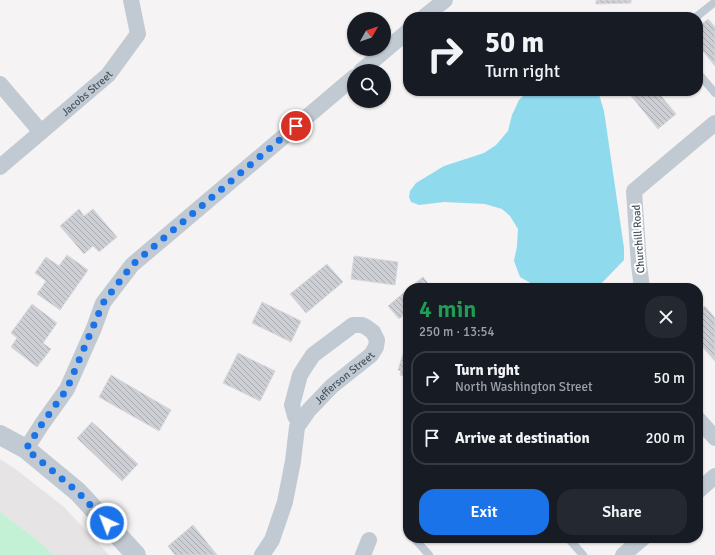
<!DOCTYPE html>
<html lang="en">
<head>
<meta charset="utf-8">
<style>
  body { margin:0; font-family:Signika,sans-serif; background:#242831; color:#f1f3f6; height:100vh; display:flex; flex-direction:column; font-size:15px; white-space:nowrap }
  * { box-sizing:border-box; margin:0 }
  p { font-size:13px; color:#9ea1a6 }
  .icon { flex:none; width:22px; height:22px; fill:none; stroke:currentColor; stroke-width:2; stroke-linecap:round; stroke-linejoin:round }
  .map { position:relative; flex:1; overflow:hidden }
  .side { position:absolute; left:403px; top:283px; width:300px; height:260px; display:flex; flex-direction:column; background:#171b24; border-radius:16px; box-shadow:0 1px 3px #0004 }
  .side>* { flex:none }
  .banner { position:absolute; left:403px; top:12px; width:300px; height:84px; border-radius:16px; box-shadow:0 1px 3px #0004; background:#171b24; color:#f1f3f6; overflow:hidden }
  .needle { width:26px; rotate:50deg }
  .fabs { position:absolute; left:347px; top:12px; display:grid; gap:8px }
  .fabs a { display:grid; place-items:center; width:44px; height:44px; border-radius:50%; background:#171b24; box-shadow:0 1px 3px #0004; font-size:20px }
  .pin { position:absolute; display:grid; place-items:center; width:34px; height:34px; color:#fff; margin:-17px; border:2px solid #fff; border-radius:50%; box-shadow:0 1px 4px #0007 }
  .me { position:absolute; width:44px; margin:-22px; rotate:317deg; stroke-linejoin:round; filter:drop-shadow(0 0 3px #0008) }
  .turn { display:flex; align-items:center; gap:14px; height:84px; padding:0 16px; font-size:18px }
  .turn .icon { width:52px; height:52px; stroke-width:2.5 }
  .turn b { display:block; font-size:28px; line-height:34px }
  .round { display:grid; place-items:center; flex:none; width:42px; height:42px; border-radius:16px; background:#242831 }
  .summary { display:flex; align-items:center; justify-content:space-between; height:68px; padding:0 16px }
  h1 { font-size:24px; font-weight:600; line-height:30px; color:#1e9e55 }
  .button { display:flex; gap:8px; margin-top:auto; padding:8px 16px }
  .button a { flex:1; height:46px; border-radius:16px; background:#1a73e8; color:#fff; font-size:16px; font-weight:600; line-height:46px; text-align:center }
  .button a+a { background:#242831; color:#f1f3f6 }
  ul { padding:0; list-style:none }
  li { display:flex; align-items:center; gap:12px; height:54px; margin:0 8px 6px; padding:0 8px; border:2px solid #363941; border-radius:16px }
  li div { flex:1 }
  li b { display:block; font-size:15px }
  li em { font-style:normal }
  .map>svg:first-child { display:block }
  .education { fill:#e6e4e5 }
  .grass { fill:#c3f1d5 }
  .water { fill:#90daee }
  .building { fill:url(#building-back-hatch); stroke:#d7d9de }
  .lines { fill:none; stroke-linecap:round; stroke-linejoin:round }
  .service { stroke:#c1cad2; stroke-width:8 }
  .minor { stroke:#c1cad2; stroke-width:16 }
  .tertiary { stroke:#c1cad2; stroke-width:20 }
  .route { stroke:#1a73e8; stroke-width:7; stroke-dasharray:0 12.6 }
  .labels { text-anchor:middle; stroke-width:4; stroke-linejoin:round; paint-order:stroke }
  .street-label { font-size:11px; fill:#4a5661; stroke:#fff }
</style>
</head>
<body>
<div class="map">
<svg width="715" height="555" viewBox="0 0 715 555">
  <defs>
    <pattern id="building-back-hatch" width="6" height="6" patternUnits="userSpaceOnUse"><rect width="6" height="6" fill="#cdcfd5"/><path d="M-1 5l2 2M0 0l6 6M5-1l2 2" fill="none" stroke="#a8abb0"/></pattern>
  </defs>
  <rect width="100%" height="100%" fill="#f5f3f3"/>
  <path class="education" d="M 0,459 L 14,468 L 64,507 L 109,555 L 0,555 Z"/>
  <path class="grass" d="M 0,512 L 43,545 L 53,555 L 0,555 Z"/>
  <path class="water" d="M 528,91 L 598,91 L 604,111 L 624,248 L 624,260 L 597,288 L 539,288 L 520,277 L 514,261 L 517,246 L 518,229 L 510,216 L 502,209 L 485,204 L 444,202 L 419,205 L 411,202 L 409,197 L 410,191 L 416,183 L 444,166 L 484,153 L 496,145 L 508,131 L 512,115 L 519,100 Z"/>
  <path class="building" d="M 596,0 L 631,0 L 631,3 L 596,4 Z
    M 708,19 L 715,27 L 715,66 L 698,45 L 698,27 Z
    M 627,91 L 657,91 L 676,114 L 658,129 Z
    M 79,209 L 84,216 L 93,209 L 117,237 L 99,252 L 93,246 L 84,254 L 60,226 Z
    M 67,255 L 88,270 L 60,310 L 37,294 L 46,281 L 35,273 L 46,257 L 59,266 Z
    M 354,256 L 398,262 L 395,285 L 351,279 Z
    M 327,264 L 343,282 L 306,313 L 290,294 Z
    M 423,277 L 432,288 L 409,288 Z
    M 408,289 L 408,311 L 399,319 L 388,306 Z
    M 262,302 L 301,321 L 291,342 L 252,323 Z
    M 32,304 L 57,323 L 43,343 L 51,349 L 37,367 L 11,347 L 17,338 L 11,333 Z
    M 705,306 L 715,318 L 715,361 L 698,342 L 698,312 Z
    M 406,344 L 408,345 L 408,378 L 400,375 L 401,371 L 398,370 Z
    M 238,353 L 275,371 L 260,401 L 223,383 Z
    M 111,375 L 171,410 L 159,431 L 99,397 Z
    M 92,422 L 138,464 L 122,481 L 77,438 Z
    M 193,525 L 217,555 L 175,555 L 168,546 Z"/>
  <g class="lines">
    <path class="service" d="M 696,17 L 715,2
      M 698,73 L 715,93
      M 414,538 L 429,555
      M 568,538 L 583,555"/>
    <g class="minor">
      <path d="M 424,17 L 445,0"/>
      <path d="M 361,71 L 408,31"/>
      <path d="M 0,84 L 41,132"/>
      <path id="s1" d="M 0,167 L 108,75 L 138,34 L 131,0"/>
      <path d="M 642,288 L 639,265 L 634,191 L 715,123"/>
      <path d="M 698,419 L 715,438"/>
      <path d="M 26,449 L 42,424 L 67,389 L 94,328 L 103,303 L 132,265 L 354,77"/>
      <path d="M 698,491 L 715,476"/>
      <path id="s2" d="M 262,555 L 272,540 L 285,502 L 293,461 L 297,427 L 309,410 L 332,386 L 371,355 L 376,347 L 377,340 L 373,332 L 366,327 L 362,325 L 353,325 L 313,355 L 305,367 L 300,375 L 292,405 L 295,416 L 300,423"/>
      <path d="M 363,555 L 369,540"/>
      <path d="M 623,555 L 643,538"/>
    </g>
    <path class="tertiary" d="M 0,435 L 26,449 L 78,492 L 136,555"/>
  </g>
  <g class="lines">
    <path class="route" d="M 107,523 L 78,492 L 26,449 L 42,424 L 67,389 L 103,303 L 132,265 L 296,126"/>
  </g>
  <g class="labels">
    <g class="street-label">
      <text dy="4" stroke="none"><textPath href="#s1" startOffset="114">Jacobs Street</textPath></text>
      <text transform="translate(638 239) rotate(-94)" y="4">Churchill Road</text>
      <text dy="4" stroke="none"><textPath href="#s2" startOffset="203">Jefferson Street</textPath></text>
    </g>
  </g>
</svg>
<div class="fabs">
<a><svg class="needle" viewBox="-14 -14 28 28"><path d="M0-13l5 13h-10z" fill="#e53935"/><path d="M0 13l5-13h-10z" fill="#9ea1a6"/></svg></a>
<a><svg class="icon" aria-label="search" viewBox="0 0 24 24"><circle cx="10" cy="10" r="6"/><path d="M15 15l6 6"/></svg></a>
</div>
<div class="pin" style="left:296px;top:126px;background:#d93025"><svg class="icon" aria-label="arrive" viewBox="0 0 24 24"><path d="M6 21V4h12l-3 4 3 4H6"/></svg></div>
<svg class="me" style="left:107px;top:523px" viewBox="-20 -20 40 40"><circle r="17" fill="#1a73e8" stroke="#fff" stroke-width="3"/><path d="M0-11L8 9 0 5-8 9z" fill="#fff"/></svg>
<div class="banner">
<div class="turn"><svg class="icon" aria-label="right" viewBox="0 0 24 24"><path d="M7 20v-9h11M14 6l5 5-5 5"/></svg><div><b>50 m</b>Turn right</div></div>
</div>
<section class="side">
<div class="summary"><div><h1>4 min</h1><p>250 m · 13:54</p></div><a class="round"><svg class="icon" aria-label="close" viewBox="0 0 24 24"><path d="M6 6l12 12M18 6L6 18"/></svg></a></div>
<ul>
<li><svg class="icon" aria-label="right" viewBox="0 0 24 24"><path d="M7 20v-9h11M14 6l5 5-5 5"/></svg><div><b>Turn right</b><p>North Washington Street</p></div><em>50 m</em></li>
<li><svg class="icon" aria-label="arrive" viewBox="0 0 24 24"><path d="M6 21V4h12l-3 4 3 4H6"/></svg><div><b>Arrive at destination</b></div><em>200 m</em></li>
</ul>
<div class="button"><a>Exit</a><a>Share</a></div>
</section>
</div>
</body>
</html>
